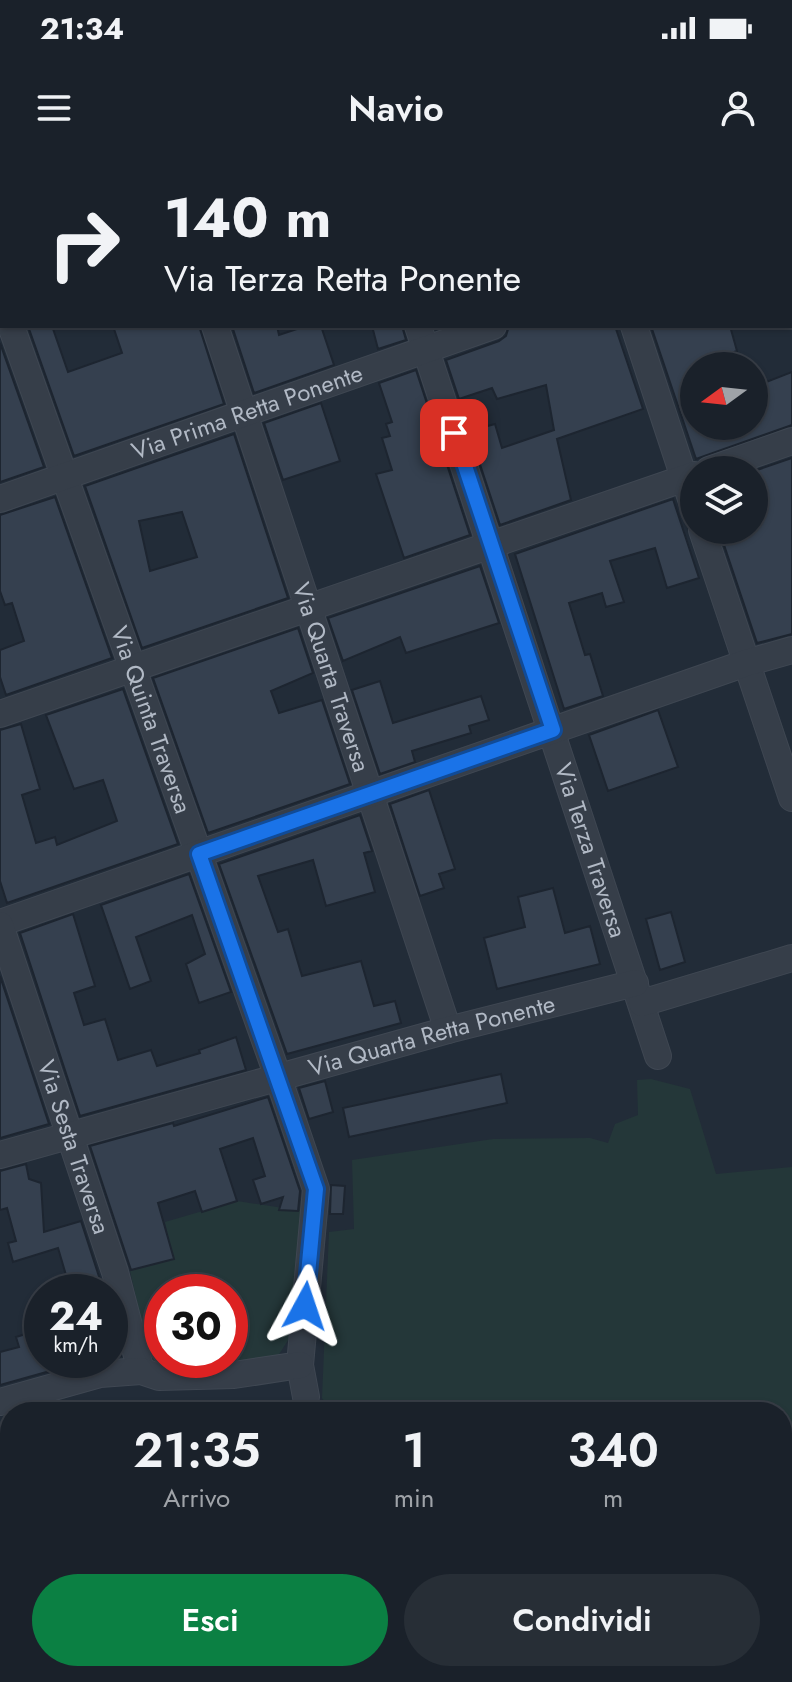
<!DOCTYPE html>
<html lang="it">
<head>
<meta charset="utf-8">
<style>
  body { margin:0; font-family:Jost,sans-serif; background:#272e36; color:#f1f3f6; height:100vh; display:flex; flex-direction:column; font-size:30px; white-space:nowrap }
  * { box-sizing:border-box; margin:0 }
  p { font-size:26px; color:#9fa3a8 }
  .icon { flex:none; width:44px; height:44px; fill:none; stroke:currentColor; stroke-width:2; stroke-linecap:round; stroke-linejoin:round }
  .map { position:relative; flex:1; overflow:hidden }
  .panel { position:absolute; left:0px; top:1242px; width:792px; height:280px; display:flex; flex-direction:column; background:#1a212a; border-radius:32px 32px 0 0; box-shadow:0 2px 6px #0004,0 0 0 2px #383e47 }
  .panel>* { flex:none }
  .guide { position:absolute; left:0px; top:0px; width:792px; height:168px; box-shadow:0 2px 6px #0004,0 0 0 2px #383e47; background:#1a212a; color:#f1f3f6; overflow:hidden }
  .needle { width:52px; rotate:255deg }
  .fabs { position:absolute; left:680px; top:192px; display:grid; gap:16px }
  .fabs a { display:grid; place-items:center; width:88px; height:88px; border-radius:50%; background:#1a212a; box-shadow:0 2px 6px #0004,0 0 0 2px #383e47; font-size:40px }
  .speed { position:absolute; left:24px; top:1114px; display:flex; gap:16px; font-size:40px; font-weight:700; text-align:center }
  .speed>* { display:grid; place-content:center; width:104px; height:104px; border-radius:50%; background:#1a212a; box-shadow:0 2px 6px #0004,0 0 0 2px #383e47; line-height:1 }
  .speed small { font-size:20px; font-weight:400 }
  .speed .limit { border:12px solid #d22; background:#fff; color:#111 }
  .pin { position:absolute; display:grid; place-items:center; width:68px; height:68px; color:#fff; margin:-34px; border-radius:16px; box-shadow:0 4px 12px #0006 }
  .me { position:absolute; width:88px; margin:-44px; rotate:5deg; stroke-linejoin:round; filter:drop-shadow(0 0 6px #0008) }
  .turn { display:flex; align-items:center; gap:28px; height:168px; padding:0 32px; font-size:36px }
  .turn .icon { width:104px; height:104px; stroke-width:2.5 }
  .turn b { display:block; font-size:56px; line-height:68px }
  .eta { display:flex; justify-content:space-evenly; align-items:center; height:136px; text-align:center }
  .eta b { font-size:48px; font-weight:600; line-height:56px }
  .primary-button { display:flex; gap:16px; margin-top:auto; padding:16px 32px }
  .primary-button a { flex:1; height:92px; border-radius:48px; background:#0b8043; color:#fff; font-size:32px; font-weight:600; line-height:92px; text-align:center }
  .primary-button a+a { background:#272e36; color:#f1f3f6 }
  .status { display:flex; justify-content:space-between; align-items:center; height:56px; padding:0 40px; background:#1a212a; direction:ltr }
  .status svg { height:22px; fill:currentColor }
  header { display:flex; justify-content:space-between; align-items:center; height:104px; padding:0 32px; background:#1a212a; font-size:36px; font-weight:600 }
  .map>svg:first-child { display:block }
  .green { fill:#243739; fill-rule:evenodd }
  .building { fill:#35404f; stroke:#1d2530; stroke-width:2; fill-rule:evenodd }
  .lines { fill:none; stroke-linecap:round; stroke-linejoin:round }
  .street-casing { stroke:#3f4752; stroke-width:28 }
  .secondary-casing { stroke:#3f4752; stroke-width:40 }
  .street { stroke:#363e49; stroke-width:26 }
  .secondary { stroke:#444d5c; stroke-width:38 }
  .route-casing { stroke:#114b97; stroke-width:20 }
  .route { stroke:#1a73e8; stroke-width:14 }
  .labels { text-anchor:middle; stroke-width:8; stroke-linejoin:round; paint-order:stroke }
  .street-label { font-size:24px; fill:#b1b9c5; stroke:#1b232d }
</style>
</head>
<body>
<div class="status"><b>21:34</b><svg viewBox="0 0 49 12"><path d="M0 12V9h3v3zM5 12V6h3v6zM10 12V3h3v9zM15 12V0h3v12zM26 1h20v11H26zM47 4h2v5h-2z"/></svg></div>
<header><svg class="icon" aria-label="menu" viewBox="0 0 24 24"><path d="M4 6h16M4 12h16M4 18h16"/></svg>Navio<svg class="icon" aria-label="person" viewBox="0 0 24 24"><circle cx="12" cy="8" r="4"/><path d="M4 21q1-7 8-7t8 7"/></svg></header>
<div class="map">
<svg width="792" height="1522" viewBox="0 0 792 1522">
  <rect width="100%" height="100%" fill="#222c38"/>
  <path class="green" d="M 651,919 L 690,929 L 716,1014 L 792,1007 L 792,1330 L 782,1329 L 782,1252 L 331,1252 L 322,1238 L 329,1072 L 354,1069 L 352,1000 L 493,979 L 590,978 L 608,983 L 615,964 L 638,955 L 637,920 Z
    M 237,1041 L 303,1051 L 290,1177 L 278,1196 L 269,1202 L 161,1209 L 151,1204 L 130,1111 L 173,1099 L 165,1062 ZM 162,1132 L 230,1132 L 230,1200 L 162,1200 Z"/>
  <path class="building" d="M 28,166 L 52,166 L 68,212 L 122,193 L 113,166 L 199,166 L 224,244 L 74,296 Z
    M 232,166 L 277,166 L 279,175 L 306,166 L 321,166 L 334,205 L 254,233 Z
    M 372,166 L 402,166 L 406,180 L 378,189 Z
    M 509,166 L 615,166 L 643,249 L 557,279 L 571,340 L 500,365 L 469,271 L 495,264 L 502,288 L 554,270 L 546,225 L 497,239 L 492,228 L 459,239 L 446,200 L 499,181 L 506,176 Z
    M 651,166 L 730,166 L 737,191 L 728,194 L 732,206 L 694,206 L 694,266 L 754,266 L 754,243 L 762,241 L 756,226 L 792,212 L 792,265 L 696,299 Z
    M 0,183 L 44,307 L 0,322 Z
    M 416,210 L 470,375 L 404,398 L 376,314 L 392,310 L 382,278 L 390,276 L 386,264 L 392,262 L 379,223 Z
    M 321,243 L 340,301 L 283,320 L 264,263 Z
    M 234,274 L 288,438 L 142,488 L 85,326 ZM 182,352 L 197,397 L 150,411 L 139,361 Z
    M 792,298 L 792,474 L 757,483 L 719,370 L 754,370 L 754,311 Z
    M 55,337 L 112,498 L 6,535 L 0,517 L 0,490 L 24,481 L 12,443 L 5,445 L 0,431 L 0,355 Z
    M 673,339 L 699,418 L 667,428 L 655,388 L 610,401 L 624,442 L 606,447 L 602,433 L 569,443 L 585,495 L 590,494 L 603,536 L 564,549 L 515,394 Z
    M 480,406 L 499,463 L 406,493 L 400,477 L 343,501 L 328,458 Z
    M 298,468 L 313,513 L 271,531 L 279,553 L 322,540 L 350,624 L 208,673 L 153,518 Z
    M 380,521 L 393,563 L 481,536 L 489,560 L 469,566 L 471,573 L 412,591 L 415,602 L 380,614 L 352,530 Z
    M 123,529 L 178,684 L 7,743 L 0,721 L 0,570 L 21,564 L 40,629 L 22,635 L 36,683 L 55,677 L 57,685 L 117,661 L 103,620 L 74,629 L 46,555 Z
    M 658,550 L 678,607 L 608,631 L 589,575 Z
    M 429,630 L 455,709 L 439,714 L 444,728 L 420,736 L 390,644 Z
    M 360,655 L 372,691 L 364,693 L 375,732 L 326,746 L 313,700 L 258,716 L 278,772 L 288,769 L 302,816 L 361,801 L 374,846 L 395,841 L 401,863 L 287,894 L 219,704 Z
    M 189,714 L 231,832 L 199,843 L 186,804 L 205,794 L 192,755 L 136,777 L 151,821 L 130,829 L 101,745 Z
    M 553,728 L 565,773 L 590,766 L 600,804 L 497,829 L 484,778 L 525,767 L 518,737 Z
    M 671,752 L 685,802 L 660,810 L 646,759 Z
    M 73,754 L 95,826 L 74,833 L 84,865 L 105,859 L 118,900 L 151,890 L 157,906 L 200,893 L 199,890 L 236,877 L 246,910 L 80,956 L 20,773 Z
    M 0,816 L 49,964 L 0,978 Z
    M 501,914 L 507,943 L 349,977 L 343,948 Z
    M 325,921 L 333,952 L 309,959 L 299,928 Z
    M 268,937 L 300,1031 L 298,1051 L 279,1050 L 283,1037 L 261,1044 L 253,1020 L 265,1016 L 253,978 L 220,989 L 237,1041 L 202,1052 L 195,1031 L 158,1043 L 174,1099 L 131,1110 L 90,986 L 173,963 L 174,966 Z
    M 26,1004 L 29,1019 L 41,1023 L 44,1072 L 81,1061 L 104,1132 L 71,1132 L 58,1088 L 13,1102 L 8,1083 L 16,1081 L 7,1048 L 0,1050 L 0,1011 Z
    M 331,1025 L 345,1026 L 343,1054 L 330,1054 Z
    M 110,1156 L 121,1196 L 120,1196 L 110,1197 Z
    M 42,1169 L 42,1200 L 46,1200 L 50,1211 L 0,1225 L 0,1192 L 19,1187 L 16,1177 Z
    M 59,1242 L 62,1252 L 24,1252 Z"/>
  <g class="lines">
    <defs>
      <g id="street">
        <path d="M 159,0 L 160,2"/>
        <path d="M 579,0 L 580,2"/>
        <path d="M 790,62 L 792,61"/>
        <path id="s1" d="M 11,166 L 278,917 L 316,1029 L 300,1205 L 306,1237"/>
        <path id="s2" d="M 215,166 L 448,870"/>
        <path id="s3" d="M 418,166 L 658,896"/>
        <path d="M 634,166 L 694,348"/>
        <path d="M 709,310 L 792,281"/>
        <path id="s4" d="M 0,339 L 493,166"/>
        <path d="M 702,370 L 792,638"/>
        <path d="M 0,554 L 694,315"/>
        <path d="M 0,763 L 746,503 L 792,490"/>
        <path id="s5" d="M 0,765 L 115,1112 L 141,1211"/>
        <path d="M 642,843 L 792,798"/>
        <path id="s6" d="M 0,995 L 448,870 L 635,823"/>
        <path d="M 0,1242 L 100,1214 L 141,1211 L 159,1217 L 234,1215 L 300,1205"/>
      </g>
      <path id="secondary" d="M 355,2 L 362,0
        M 0,124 L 2,123"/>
    </defs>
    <use href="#street" class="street-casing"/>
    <use href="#secondary" class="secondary-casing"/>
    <use href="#street" class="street"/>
    <use href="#secondary" class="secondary"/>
  </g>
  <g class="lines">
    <defs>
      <path id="route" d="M 305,1146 L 316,1029 L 199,694 L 553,570 L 454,273"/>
    </defs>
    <use href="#route" class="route-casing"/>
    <use href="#route" class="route"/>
  </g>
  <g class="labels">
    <g class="street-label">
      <text dy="8" stroke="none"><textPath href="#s4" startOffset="262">Via Prima Retta Ponente</textPath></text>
      <text dy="8" stroke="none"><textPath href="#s2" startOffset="370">Via Quarta Traversa</textPath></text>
      <text dy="8" stroke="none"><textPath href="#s1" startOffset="418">Via Quinta Traversa</textPath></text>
      <text dy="8" stroke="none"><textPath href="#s3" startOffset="552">Via Terza Traversa</textPath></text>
      <text dy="8" stroke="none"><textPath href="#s6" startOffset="448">Via Quarta Retta Ponente</textPath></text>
      <text dy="8" stroke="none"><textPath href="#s5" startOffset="234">Via Sesta Traversa</textPath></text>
    </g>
  </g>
</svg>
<div class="fabs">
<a><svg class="needle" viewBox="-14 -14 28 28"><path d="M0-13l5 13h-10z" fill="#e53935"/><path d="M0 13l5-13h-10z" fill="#9fa3a8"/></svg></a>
<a><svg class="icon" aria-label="layers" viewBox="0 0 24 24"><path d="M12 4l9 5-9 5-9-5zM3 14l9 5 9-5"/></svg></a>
</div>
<div class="speed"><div>24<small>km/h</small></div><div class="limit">30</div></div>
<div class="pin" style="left:454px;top:273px;background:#d93025"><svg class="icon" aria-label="arrive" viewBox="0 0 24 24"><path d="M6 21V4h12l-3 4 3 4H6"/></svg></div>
<svg class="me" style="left:305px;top:1146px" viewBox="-20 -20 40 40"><path d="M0-17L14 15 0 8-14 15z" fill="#1a73e8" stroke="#fff" stroke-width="4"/></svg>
<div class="guide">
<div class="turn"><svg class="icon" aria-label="right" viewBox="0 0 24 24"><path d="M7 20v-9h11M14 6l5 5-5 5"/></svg><div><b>140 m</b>Via Terza Retta Ponente</div></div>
</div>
<section class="panel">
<div class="eta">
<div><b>21:35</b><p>Arrivo</p></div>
<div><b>1</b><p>min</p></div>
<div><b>340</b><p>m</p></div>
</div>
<div class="primary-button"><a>Esci</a><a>Condividi</a></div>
</section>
</div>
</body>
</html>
